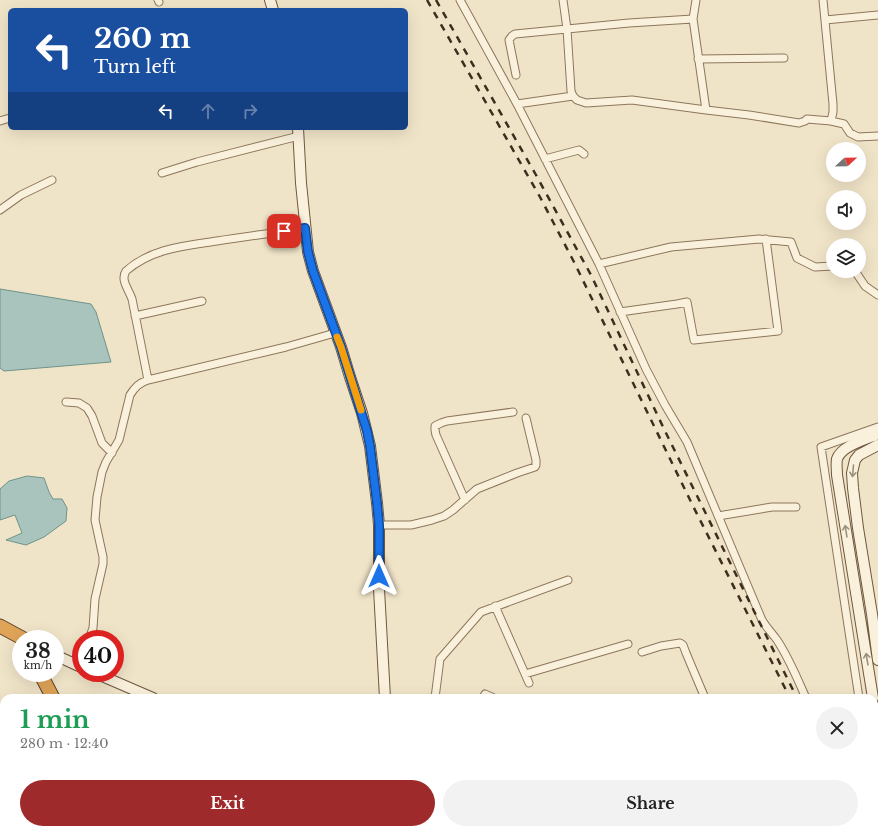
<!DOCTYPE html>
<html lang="en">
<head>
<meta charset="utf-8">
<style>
  body { margin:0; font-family:"Libre Baskerville",serif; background:#f2f2f2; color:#222; height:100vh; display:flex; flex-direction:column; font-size:15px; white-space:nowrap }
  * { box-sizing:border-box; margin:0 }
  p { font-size:13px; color:#767676 }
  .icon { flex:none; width:22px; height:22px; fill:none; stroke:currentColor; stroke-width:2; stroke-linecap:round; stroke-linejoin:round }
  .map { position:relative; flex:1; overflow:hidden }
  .side { position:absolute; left:0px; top:694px; width:878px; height:140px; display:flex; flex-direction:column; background:#fff; border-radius:12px 12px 0 0; box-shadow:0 4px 16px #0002 }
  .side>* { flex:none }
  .top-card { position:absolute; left:8px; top:8px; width:400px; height:122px; border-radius:6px; box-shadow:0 4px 16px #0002; background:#1a4fa0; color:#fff; overflow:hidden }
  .needle { width:26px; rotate:68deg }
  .tools { position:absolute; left:826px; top:142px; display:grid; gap:8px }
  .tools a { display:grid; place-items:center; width:40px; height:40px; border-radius:50%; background:#fff; box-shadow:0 4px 16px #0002; font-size:20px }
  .speed { position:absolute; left:12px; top:630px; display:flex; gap:8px; font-size:20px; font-weight:700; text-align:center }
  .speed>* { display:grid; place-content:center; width:52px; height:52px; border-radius:50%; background:#fff; box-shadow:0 4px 16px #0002; line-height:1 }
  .speed small { font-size:10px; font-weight:400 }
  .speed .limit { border:6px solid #d22; background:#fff; color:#111 }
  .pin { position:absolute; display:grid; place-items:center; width:34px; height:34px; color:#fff; margin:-17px; border-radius:8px; box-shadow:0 2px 6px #0006 }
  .me { position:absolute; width:44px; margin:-22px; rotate:0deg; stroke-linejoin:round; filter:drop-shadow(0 0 3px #0008) }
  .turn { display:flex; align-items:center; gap:14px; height:84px; padding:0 20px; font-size:18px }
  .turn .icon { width:52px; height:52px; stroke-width:2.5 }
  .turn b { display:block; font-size:28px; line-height:34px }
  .lanes { display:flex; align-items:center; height:38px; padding:0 20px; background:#0003; justify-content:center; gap:20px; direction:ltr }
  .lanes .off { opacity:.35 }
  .round { display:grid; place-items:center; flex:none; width:42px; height:42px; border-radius:21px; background:#f2f2f2 }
  .overview { display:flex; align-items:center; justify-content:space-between; height:68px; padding:0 20px }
  h1 { font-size:24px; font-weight:700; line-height:30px; color:#1e9e55 }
  .action { display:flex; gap:8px; margin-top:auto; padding:8px 20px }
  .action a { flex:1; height:46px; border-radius:24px; background:#9e2a2b; color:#fff; font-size:16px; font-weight:700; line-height:46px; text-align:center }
  .action a+a { background:#f2f2f2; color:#222 }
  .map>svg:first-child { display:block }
  .water { fill:#a9c4bc; stroke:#6f938a }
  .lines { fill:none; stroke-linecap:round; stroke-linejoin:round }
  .street-casing { stroke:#8d765c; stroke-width:9 }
  .secondary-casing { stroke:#6f573f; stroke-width:12 }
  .highway-casing { stroke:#5b4430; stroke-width:15 }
  .street { stroke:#faf1dc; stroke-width:7 }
  .secondary { stroke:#faf1dc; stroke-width:10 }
  .highway { stroke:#e0a458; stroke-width:13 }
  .rail { stroke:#3d2e20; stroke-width:2.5; stroke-dasharray:7 7; stroke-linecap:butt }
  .oneway { stroke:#9c907e }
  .route-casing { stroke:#114b97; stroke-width:10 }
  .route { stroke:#1a73e8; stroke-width:7 }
  .slow { stroke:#f59e0b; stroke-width:7 }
</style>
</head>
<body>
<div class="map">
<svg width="878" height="834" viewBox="0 0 878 834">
  <rect width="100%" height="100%" fill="#f0e4c8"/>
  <path class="water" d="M 0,289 L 91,304 L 96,312 L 111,362 L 4,371 L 0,368 Z
    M 27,476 L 44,478 L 49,492 L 53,499 L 62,499 L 67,508 L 66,521 L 44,537 L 26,545 L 6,540 L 22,533 L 15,515 L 0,520 L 0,489 L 9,481 Z"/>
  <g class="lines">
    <defs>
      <path id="street" d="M 158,0 L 159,2
        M 460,0 L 517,104 L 599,264 L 646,369 L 665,405 L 687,442 L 762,620 C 766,627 772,633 777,640 C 789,658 797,678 806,698
        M 563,0 L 567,29 L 629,23 L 693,19
        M 696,0 L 693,19 L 706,110 L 749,115 L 799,123 L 805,121 L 807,119 L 831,121 L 844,124 L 850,133 L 858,137 L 878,136
        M 823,0 L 833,104 L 833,112 L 831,121
        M 825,20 L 878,15
        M 698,59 L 784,58
        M 516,75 L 509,40 L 512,36 L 515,34 L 567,29 L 571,91 L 573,96 L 577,100 L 586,103 L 632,100 L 706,110
        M 517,104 L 573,96
        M 0,121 L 10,118
        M 545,159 L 579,150 L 584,154
        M 162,173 L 197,162 L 299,136
        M 0,210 L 21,195 L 52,180
        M 599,264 L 671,247 L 759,239 L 791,242 L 797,258 L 815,267 L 833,266
        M 855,271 L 865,286 L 878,295
        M 620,312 L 677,304 L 687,302 L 694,340 L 778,331 L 766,239
        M 135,316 L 202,301
        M 148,380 L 132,299 C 129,290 120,280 126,271 C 152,248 185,246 217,241 C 247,236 276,233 305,228
        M 66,402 L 79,403 L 87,408 L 92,416 L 102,443 L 112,453
        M 465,500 L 436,435 L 435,430 L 435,426 L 441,423 L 447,421 L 513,412
        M 718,516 L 772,507 L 796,507
        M 379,525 L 411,525 L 432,520 L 444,516 L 453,510 L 477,489 L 517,473 L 535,467 L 536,465 L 536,460 L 526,418
        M 495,606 L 529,683
        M 89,639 L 93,628 L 95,599 L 103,564 L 103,557 L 95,520 L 97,497 L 102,472 L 106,462 L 119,440 L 130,395 C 135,387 139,383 148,380 L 286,347 L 335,333
        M 642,652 L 661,646 L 680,643 L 683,645 L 686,653 L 705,698
        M 76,665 L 81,655
        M 525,674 L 628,644
        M 435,698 L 440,659 L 481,612 L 568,580
        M 483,698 L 485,694 L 494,698
        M 859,698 L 821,447 L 878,427
        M 0,756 L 4,755
        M 874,795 L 878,809
        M 313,830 L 314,834
        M 760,830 L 761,834
        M 423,834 L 425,830
        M 703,834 L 705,830"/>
      <path id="secondary" d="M 270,0 L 273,10
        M 298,128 L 301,183 L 308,252 L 313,271 L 341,347 L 350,377 L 362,413 L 370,446 L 377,503 L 379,525 L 379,589 L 385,698
        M 878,445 L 859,455 L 855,460 L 852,473 L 853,488 L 858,528 L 872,614 L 878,660
        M 55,655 L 81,667
        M 95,673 L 153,698
        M 873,698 L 837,475 C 837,470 836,464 837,459 C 841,446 866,439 878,434
        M 874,706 L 878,734
        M 415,830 L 418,834"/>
      <path id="highway" d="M 0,626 L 24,639
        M 40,673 L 53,698
        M 132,830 L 135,834
        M 145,830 L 147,834"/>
    </defs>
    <use href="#street" class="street-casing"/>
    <use href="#secondary" class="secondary-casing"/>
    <use href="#highway" class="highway-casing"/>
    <use href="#street" class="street"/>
    <use href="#secondary" class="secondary"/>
    <use href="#highway" class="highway"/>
    <path class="rail" d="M 427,0 L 540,197 L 574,262 L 693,506 L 790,698
      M 436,0 L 536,175 L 591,275 L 665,431 L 797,698
      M 857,830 L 859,834
      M 864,830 L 866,834"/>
  </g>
  <defs><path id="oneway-shaft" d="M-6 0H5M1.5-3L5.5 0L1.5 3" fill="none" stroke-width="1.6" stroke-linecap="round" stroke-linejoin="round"/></defs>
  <g class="oneway">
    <use href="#oneway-shaft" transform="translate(853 471) rotate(95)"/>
    <use href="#oneway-shaft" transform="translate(846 531) rotate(-99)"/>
    <use href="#oneway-shaft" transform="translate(867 659) rotate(-99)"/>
  </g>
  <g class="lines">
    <defs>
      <path id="route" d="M 284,231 L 305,228 L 308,252 L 313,271 L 341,347 L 367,431 L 370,446 L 377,503 L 379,525 L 379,576"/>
    </defs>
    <use href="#route" class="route-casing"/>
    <use href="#route" class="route"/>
    <path class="slow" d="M 337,337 L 341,347 L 361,410"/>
  </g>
</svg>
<div class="tools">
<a><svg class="needle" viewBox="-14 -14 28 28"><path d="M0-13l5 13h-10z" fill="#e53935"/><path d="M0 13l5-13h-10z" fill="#767676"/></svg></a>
<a><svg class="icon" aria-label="sound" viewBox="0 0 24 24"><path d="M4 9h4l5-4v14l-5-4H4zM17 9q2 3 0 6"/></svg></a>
<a><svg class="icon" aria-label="layers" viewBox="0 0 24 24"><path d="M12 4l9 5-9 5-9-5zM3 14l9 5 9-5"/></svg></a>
</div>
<div class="speed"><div>38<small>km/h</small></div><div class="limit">40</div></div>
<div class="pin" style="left:284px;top:231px;background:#d93025"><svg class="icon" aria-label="arrive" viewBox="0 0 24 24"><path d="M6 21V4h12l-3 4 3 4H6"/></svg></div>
<svg class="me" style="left:379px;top:576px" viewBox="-20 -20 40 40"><path d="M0-17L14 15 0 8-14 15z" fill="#1a73e8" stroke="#fff" stroke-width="4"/></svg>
<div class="top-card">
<div class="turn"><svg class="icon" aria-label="left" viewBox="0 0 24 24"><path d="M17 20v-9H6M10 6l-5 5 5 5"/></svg><div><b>260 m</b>Turn left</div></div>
<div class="lanes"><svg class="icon" aria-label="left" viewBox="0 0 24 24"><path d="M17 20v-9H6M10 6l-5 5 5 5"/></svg><svg class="icon off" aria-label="ahead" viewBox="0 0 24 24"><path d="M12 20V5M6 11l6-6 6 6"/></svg><svg class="icon off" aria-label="right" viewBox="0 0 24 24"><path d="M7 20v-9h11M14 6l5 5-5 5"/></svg></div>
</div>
<section class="side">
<div class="overview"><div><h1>1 min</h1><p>280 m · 12:40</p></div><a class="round"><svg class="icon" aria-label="close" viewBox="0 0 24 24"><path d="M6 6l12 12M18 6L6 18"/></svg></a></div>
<div class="action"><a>Exit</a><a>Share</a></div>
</section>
</div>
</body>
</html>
